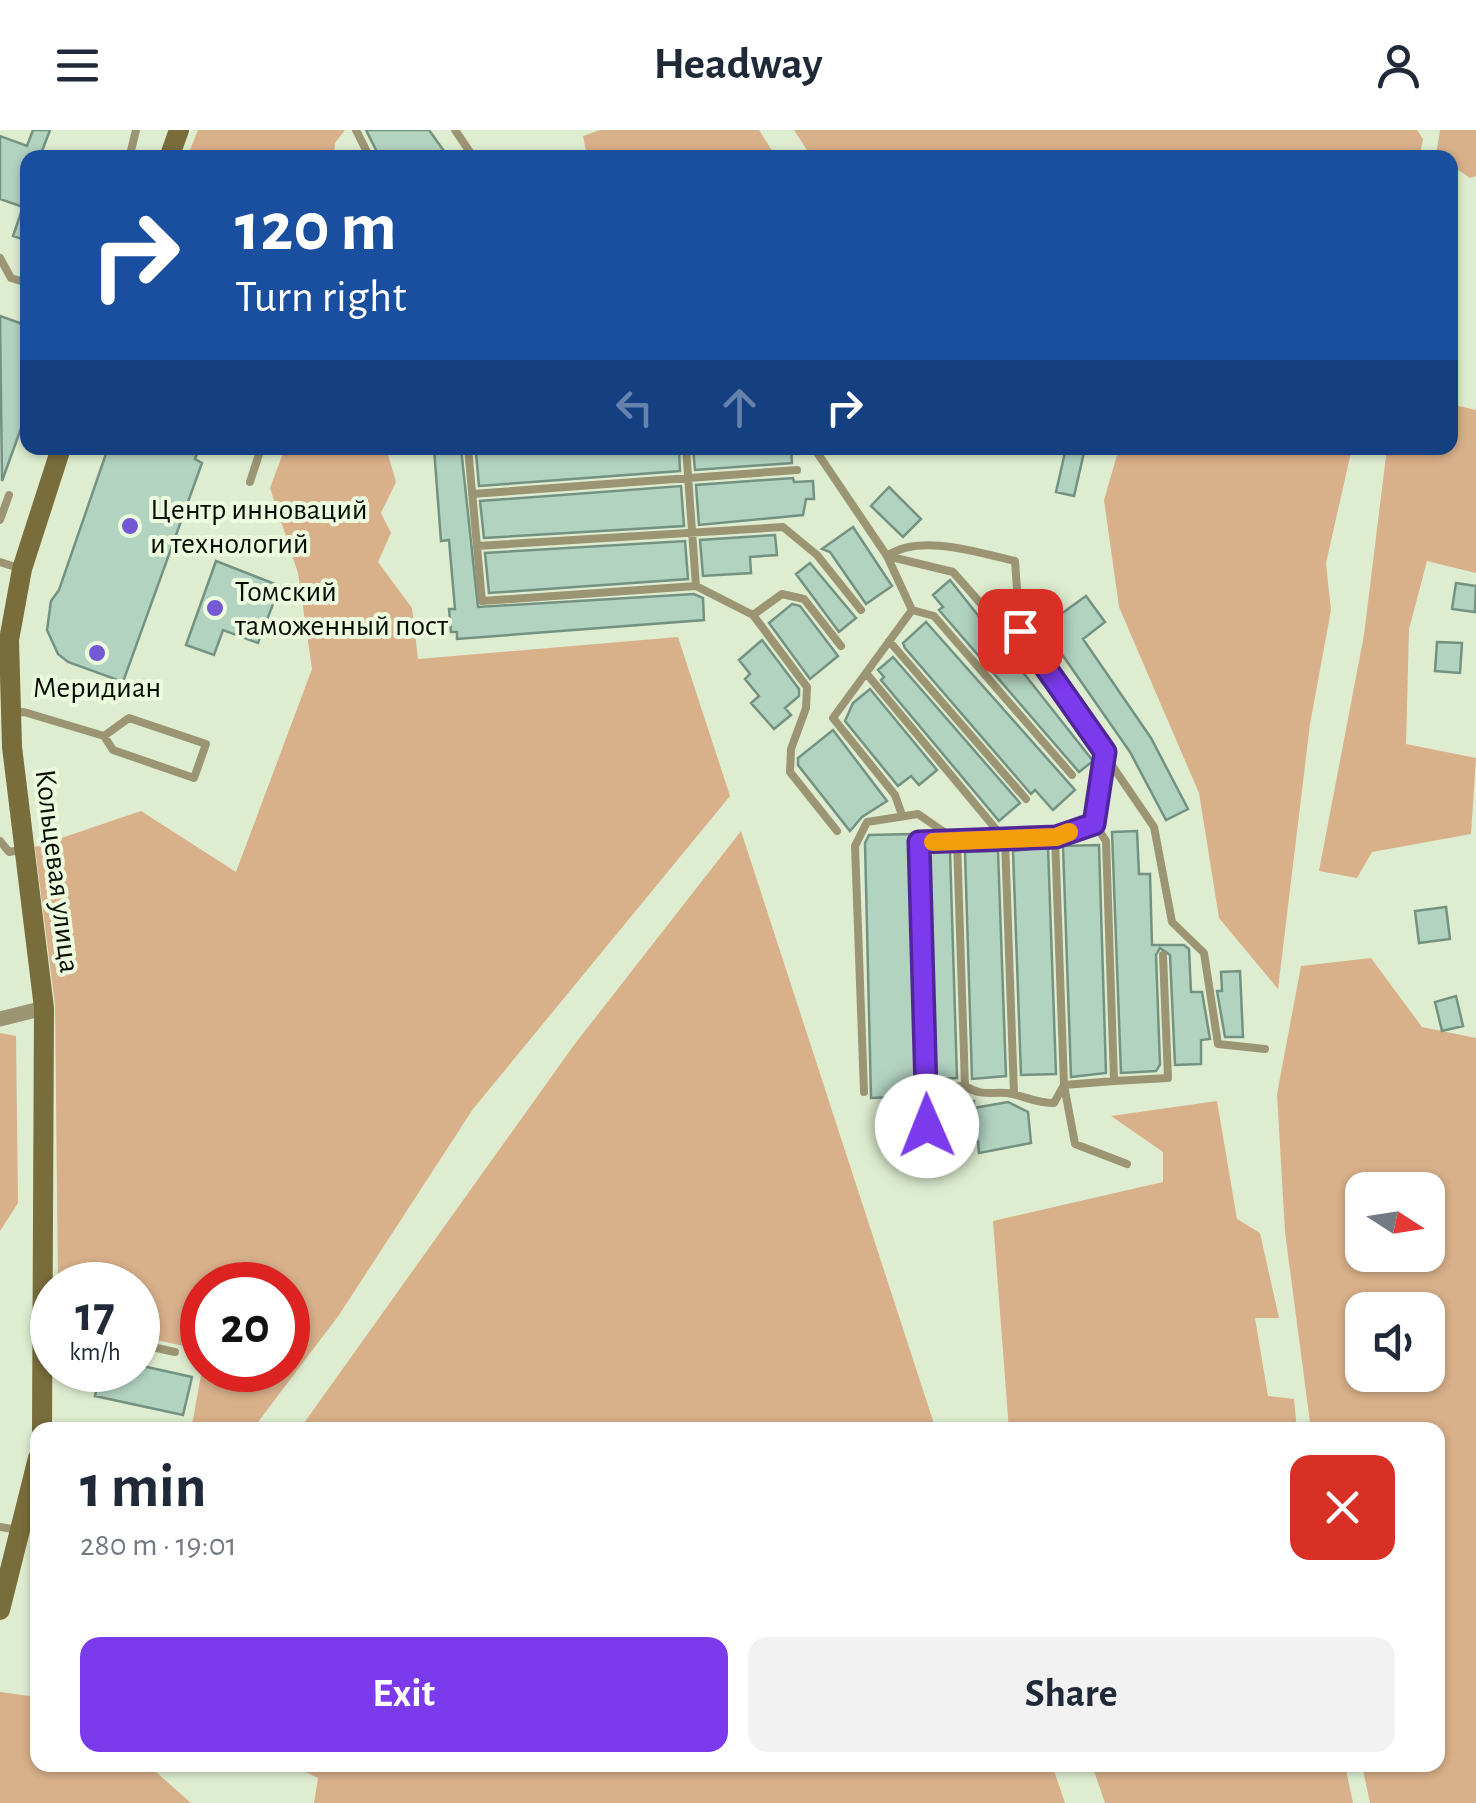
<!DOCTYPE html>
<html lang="en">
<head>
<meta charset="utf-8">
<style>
  body { margin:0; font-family:"Alegreya Sans",sans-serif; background:#f2f2f3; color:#1f2937; height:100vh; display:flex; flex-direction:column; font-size:38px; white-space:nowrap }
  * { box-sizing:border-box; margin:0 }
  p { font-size:32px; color:#747a83 }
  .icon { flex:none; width:55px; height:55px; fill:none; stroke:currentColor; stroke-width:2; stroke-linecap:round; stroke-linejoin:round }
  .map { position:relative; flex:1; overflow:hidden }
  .panel { position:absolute; left:30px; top:1292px; width:1415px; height:350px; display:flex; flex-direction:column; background:#fff; border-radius:20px; box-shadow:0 2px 8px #0004 }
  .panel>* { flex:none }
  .banner { position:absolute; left:20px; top:20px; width:1438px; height:305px; border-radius:20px; box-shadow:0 2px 8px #0004; background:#1a4fa0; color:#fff; overflow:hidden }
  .needle { width:65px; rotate:102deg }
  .controls { position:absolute; left:1345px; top:1042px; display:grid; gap:20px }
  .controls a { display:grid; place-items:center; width:100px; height:100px; border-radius:20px; background:#fff; box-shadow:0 2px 8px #0004; font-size:50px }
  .speed { position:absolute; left:30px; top:1132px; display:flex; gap:20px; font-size:50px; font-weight:700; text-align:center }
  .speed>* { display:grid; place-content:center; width:130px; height:130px; border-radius:50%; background:#fff; box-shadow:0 2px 8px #0004; line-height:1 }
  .speed small { font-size:25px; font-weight:400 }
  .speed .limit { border:15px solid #d22; background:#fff; color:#111 }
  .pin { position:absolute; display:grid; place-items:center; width:85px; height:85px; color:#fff; margin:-42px; border-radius:20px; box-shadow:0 5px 15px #0006 }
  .me { position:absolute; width:110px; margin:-55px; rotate:359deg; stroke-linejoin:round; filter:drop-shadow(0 0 8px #0008) }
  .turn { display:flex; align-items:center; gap:35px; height:210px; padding:0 50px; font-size:45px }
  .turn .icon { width:130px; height:130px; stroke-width:2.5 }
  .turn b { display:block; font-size:70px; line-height:85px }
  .lanes { display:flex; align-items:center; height:95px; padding:0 50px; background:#0003; justify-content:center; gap:50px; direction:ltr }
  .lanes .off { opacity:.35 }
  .round { display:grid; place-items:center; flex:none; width:105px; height:105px; border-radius:20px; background:#f2f2f3 }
  .summary { display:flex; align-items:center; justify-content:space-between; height:170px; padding:0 50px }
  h1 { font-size:60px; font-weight:600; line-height:75px }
  .button { display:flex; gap:20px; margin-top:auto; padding:20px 50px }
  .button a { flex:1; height:115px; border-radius:20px; background:#7c3aed; color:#fff; font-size:40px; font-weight:600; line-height:115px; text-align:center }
  .button a+a { background:#f2f2f3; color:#1f2937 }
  header { display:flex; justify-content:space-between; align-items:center; height:130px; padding:0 50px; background:#fff; font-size:45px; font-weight:600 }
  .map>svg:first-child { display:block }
  .green { fill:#d8b08a; fill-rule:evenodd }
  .building { fill:#b3d3c1; stroke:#749282; stroke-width:2.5 }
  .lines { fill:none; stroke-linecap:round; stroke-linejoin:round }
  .lane { stroke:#9c9574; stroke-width:8 }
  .street { stroke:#9c9574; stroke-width:15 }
  .secondary { stroke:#786d3b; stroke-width:20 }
  .route-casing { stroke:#51269a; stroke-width:25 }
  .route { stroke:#7c3aed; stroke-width:18 }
  .slow { stroke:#f59e0b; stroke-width:18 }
  .poi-dot { fill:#7359d3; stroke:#ecfbdd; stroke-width:4 }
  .labels { text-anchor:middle; stroke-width:8; stroke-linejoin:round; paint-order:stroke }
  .poi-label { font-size:30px; fill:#090d05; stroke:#ecfbdd; text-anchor:start }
  .street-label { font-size:30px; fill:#090d05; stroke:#ecfbdd }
</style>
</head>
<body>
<header><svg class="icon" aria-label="menu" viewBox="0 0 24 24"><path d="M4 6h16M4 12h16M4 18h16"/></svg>Headway<svg class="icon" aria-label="person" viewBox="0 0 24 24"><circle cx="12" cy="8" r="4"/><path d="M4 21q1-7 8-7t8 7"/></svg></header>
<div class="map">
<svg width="1476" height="1673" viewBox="0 0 1476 1673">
  <rect width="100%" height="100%" fill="#deedd0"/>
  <path class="green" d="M 198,0 L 345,0 L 335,13 L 334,27 L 187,27 Z
    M 600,0 L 759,0 L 776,27 L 587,27 L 583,6 Z
    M 794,0 L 1417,0 L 1423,9 L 1419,28 L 812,28 Z
    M 1440,0 L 1476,0 L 1476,46 L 1470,48 L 1450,34 L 1450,28 L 1436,25 Z
    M 1450,274 L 1476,280 L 1476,443 L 1427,431 L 1409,499 L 1406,614 L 1476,628 L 1471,704 L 1372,722 L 1357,748 L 1319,741 L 1364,505 L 1387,318 L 1450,318 Z
    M 285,318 L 386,318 L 396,352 L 381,383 L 391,403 L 378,432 L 412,478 L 418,529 L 678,507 L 730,666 L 473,979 L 339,1185 L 252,1300 L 191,1300 L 202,1240 L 288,1240 L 288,1155 L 202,1155 L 202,1220 L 138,1206 L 138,1155 L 58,1155 L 55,875 L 35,717 L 141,681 L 236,742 L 312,539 L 298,443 L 270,358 Z
    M 1119,318 L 1352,318 L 1326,433 L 1331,480 L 1310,594 L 1278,859 L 1219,788 L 1199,663 L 1119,477 L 1104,370 Z
    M 741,701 L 936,1300 L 299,1300 L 574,915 Z
    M 1371,828 L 1422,897 L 1476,908 L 1476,1673 L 1370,1673 L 1362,1635 L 1438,1635 L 1438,1300 L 1311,1300 L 1285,1102 L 1277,964 L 1301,836 ZM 1362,1060 L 1428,1060 L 1428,1125 L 1362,1125 ZM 1362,1180 L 1428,1180 L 1428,1245 L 1362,1245 Z
    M 0,903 L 16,906 L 18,1073 L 0,1101 Z
    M 1217,971 L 1237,1089 L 1260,1103 L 1279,1188 L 1255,1188 L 1268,1266 L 1294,1269 L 1297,1300 L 1009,1300 L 993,1091 L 1163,1052 L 1163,1022 L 1111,986 Z
    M 0,1562 L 37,1567 L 38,1635 L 148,1635 L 191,1673 L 0,1673 Z
    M 291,1635 L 1052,1635 L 1065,1673 L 314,1673 L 318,1648 Z
    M 1092,1635 L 1345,1635 L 1353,1673 L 1105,1673 Z"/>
  <path class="building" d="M 33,0 L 50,0 L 42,21 L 55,26 L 28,28 L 28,111 L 13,106 L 23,77 L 0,69 L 0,6 L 27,16 Z
    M 366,0 L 429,0 L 449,28 L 380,28 Z
    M 0,186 L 28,196 L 28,279 L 2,351 Z
    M 108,318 L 199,318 L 195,329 L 202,333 L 123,552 L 68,532 L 58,524 L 47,500 L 51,471 L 59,460 Z
    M 434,318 L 461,318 L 478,477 L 694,464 L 703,468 L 704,490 L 457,509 L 457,502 L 451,502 L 449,479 L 455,479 L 449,410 L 441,411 Z
    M 547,318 L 679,318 L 680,341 L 479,356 L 476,323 Z
    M 693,318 L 791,318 L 792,333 L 695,340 Z
    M 1066,318 L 1085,318 L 1074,366 L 1056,362 Z
    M 793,348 L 794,352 L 813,351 L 814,369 L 806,369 L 803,385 L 699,395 L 696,355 Z
    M 681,356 L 684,396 L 484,408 L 480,371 Z
    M 889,357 L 921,389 L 903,407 L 871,376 Z
    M 853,397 L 892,456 L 866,474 L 830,422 L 822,419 Z
    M 775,405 L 777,425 L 750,427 L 751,443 L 703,446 L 700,410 Z
    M 685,411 L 688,449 L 489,463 L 485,423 Z
    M 216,431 L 280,456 L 258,513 L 223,500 L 214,525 L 186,515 Z
    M 810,433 L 856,488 L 839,502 L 796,444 Z
    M 950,450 L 1093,631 L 1079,642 L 939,480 L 943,477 L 933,465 Z
    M 1456,453 L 1476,456 L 1475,482 L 1452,479 Z
    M 1086,466 L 1105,492 L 1083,509 L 1151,608 L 1188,679 L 1166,690 L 1130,622 L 1043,497 Z
    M 792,474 L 800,476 L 838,526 L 810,549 L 769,493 Z
    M 926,492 L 1075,660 L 1053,680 L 1035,660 L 1031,664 L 905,518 L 903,513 Z
    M 762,510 L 799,559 L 799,566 L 785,578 L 791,585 L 774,599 L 751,573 L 759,566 L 745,549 L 750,544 L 739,530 Z
    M 1437,512 L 1462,513 L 1460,543 L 1435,541 Z
    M 893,527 L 1020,673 L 999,691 L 881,550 L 884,547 L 878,540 Z
    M 870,559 L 937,640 L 919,655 L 911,646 L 898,656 L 845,591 L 853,573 Z
    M 833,600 L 887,671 L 862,687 L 850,701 L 798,635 L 798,628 Z
    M 1137,701 L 1139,744 L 1150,744 L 1152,815 L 1184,815 L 1189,819 L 1191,862 L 1202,862 L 1210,909 L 1201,910 L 1201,934 L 1175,935 L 1170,825 L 1160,818 L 1156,825 L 1160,935 L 1156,941 L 1121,943 L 1112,702 Z
    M 912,704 L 918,1004 L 895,1004 L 894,967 L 871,968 L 865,713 L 869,705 Z
    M 1099,715 L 1106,943 L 1071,947 L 1063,716 Z
    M 1048,717 L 1056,944 L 1021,945 L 1013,721 Z
    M 927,721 L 950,721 L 957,948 L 933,949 Z
    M 998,721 L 1006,946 L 972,949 L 965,722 Z
    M 1446,777 L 1450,809 L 1419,813 L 1415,781 Z
    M 1240,841 L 1243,907 L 1225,907 L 1217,861 L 1222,861 L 1221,842 Z
    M 1456,866 L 1463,896 L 1442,901 L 1435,872 Z
    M 974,971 L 974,978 L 1008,972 L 1028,982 L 1031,1013 L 979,1023 L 978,1011 L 962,1012 L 961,973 Z
    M 138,1235 L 192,1247 L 183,1285 L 95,1266 L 101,1240 L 138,1240 Z"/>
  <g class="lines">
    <path class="lane" d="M 356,0 L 370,28
      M 455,0 L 474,28
      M 136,28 L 130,25 L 136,0
      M 0,128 L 11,148 L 28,153
      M 468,318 L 482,471 L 696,456 L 686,318
      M 814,318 L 887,426 L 912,480 L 833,588 L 895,665 L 902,685
      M 250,352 L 261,318
      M 472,364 L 797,340
      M 0,390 L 9,365
      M 477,416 L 783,397 L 817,425 L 861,480
      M 887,426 C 920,403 979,423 1015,431 L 1020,501 L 1154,697 L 1172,792 L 1204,823 L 1218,914 L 1265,919
      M 887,426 L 953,442 L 998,493
      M 0,432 L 22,439
      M 696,456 L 753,485 L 807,557 L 806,578 L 791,619 L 790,642 L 837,701
      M 912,480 L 934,486 L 1072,645
      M 753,485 L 782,464 L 804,469 L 841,516
      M 889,511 L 1026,669
      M 866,543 L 1005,710 L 1014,964
      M 12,583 L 24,582 L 104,606 L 113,620 L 194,648 L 206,614 L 129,588 L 104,606
      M 1055,707 L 1064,955 L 1075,1014 L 1127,1034
      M 0,711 L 9,722 L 21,720
      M 1114,951 L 1168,948 L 1163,825
      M 1064,955 L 1114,951 L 1106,711 L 1095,694
      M 965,956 C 984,968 994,960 1013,964 C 1029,968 1037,973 1054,973 L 1064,955
      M 864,962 L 855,716 L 867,692 L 918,684 L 957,711 L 965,956 L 926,957
      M 927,996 L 919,712 L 1055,707 L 1095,694 L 1105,622
      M 138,1214 L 175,1222
      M 0,1397 L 18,1400"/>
    <path class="street" d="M 0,889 L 44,878"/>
    <path class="secondary" d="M 169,28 L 179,0
      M 42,1300 L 44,878 L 12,617 L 9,510 L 22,439 L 61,318
      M 0,1480 L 38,1328"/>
  </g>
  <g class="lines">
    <defs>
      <path id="route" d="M 927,996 L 919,712 L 1056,707 L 1094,694 L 1105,622 L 1020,501"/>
    </defs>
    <use href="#route" class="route-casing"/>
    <use href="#route" class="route"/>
    <path class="slow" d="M 933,712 L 1056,707 L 1069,702"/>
  </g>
  <g class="poi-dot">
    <circle cx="130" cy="396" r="10"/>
    <circle cx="215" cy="478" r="10"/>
    <circle cx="97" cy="523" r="10"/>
  </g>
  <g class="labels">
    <g class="poi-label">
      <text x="150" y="389">Центр инноваций<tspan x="150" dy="34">и технологий</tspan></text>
      <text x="235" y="471">Томский<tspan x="235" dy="34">таможенный пост</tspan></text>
      <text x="97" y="567" text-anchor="middle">Меридиан</text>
    </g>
    <g class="street-label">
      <text transform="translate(58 741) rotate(83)" y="10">Кольцевая улица</text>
    </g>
  </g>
</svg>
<div class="controls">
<a><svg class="needle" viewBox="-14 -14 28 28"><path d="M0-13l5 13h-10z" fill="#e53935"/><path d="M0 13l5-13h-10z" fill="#747a83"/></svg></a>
<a><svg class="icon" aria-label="sound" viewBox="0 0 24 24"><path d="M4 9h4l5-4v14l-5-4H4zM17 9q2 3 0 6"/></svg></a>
</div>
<div class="speed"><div>17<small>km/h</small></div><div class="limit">20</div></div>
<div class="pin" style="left:1020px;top:501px;background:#d93025"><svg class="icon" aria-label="arrive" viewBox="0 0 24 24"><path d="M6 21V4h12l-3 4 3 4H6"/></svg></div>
<svg class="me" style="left:927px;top:996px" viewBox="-20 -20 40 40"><circle r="19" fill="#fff"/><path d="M0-13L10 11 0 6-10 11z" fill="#7c3aed"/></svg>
<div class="banner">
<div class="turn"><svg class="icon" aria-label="right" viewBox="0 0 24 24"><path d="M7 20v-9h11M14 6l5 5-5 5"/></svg><div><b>120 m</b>Turn right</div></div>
<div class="lanes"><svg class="icon off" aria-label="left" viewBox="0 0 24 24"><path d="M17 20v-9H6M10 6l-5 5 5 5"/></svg><svg class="icon off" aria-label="ahead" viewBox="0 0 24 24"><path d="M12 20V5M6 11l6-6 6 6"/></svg><svg class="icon" aria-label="right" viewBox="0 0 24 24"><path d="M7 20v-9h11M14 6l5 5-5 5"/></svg></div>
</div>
<section class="panel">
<div class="summary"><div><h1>1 min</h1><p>280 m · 19:01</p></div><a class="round" style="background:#d93025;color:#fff"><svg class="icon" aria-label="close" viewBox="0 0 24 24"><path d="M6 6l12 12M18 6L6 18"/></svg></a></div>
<div class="button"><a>Exit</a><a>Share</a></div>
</section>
</div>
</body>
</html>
